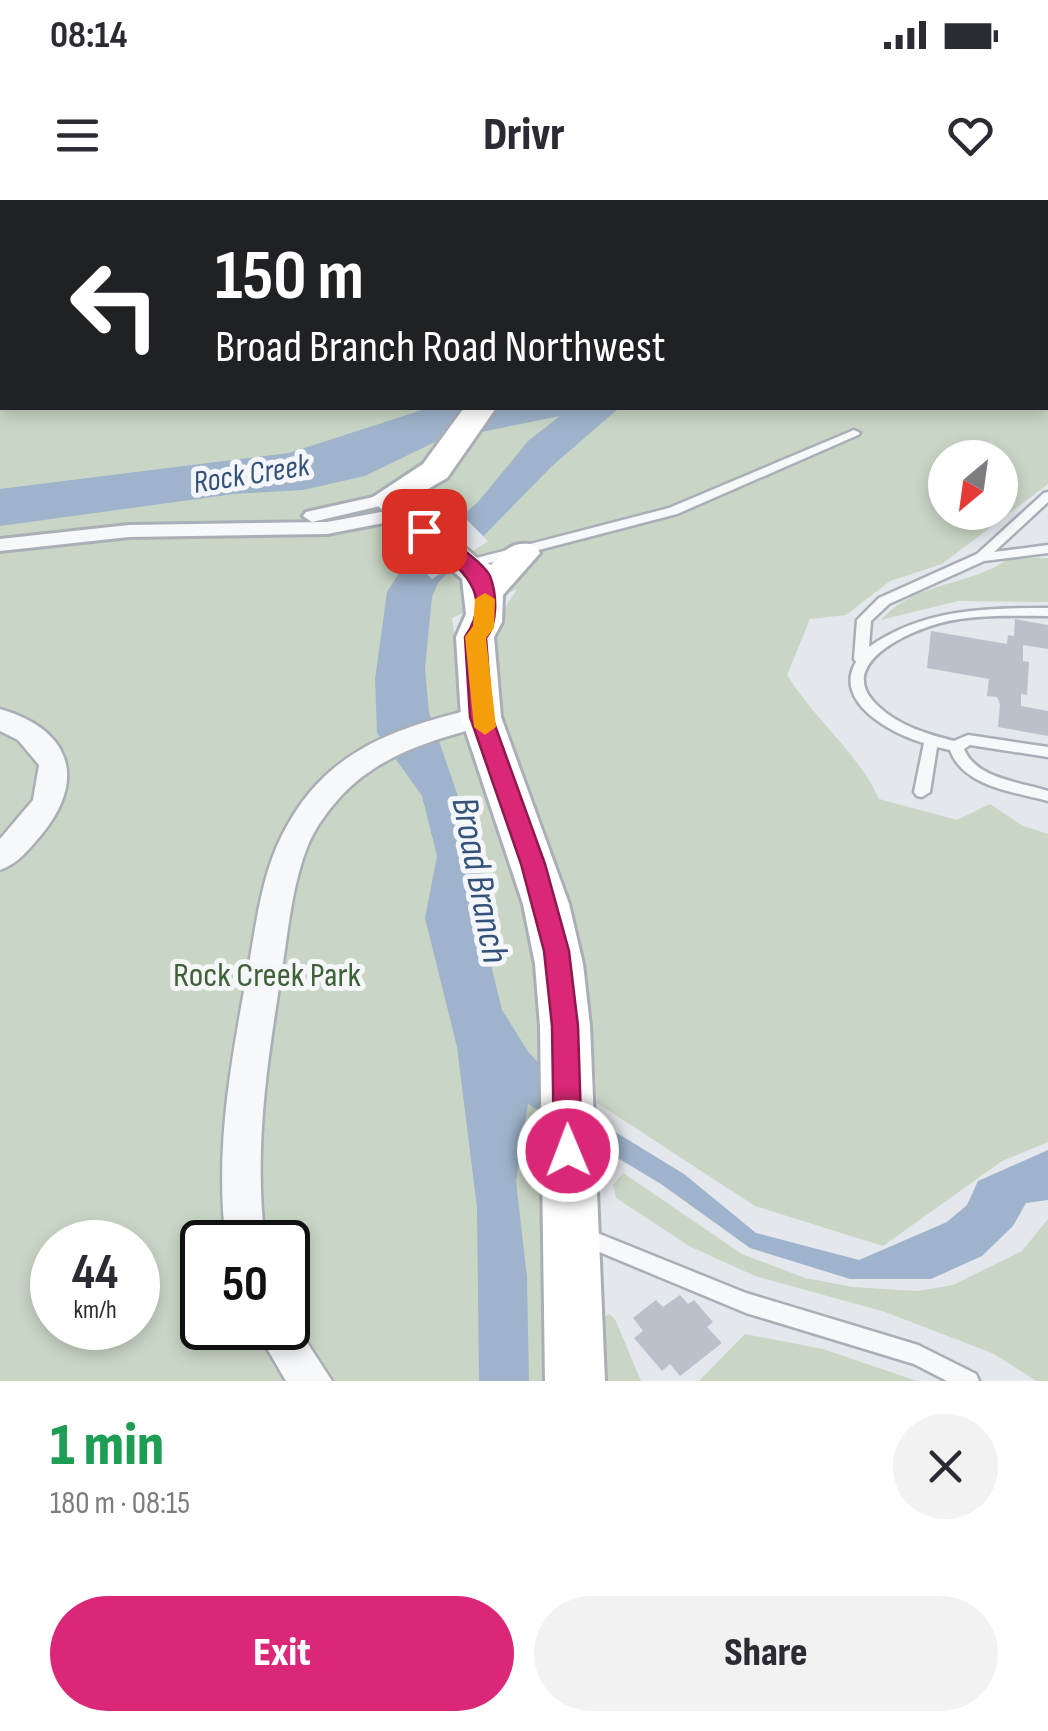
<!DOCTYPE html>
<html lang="en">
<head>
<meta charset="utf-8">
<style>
  body { margin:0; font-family:"Sofia Sans Condensed",sans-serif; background:#f2f2f3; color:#2b2b33; height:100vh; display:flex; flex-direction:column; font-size:38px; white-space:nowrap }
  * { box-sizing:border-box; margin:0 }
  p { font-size:32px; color:#7c7c81 }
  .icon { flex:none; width:55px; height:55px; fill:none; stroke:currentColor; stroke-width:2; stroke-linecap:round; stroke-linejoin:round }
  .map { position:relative; height:1181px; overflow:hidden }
  .side { display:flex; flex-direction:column; background:#fff; flex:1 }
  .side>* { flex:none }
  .banner { position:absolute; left:0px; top:0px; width:1050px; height:210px; box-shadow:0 5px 15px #0003; background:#202124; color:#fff; overflow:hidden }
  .needle { width:65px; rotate:209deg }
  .buttons { position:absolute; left:928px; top:240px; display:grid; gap:20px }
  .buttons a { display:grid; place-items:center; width:90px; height:90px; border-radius:50%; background:#fff; box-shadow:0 5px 15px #0003; font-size:50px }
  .speed { position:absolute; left:30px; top:1020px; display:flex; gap:20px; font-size:50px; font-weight:700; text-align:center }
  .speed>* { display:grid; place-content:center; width:130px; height:130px; border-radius:50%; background:#fff; box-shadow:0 5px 15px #0003; line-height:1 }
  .speed small { font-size:25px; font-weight:400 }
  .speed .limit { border:5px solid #111; border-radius:15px; background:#fff; color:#111 }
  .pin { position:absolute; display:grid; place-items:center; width:85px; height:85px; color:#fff; margin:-42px; border-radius:20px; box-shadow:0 5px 15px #0006 }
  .me { position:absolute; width:110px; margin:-55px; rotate:359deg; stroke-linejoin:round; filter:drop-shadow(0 0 8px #0008) }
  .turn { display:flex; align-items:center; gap:35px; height:210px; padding:0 50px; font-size:45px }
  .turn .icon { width:130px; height:130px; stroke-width:2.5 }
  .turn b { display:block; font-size:70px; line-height:85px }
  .round { display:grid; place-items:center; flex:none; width:105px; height:105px; border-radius:52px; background:#f2f2f3 }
  .head { display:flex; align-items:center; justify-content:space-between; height:170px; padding:0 50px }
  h1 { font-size:60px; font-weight:800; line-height:75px; color:#1e9e55 }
  .button { display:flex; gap:20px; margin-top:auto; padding:20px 50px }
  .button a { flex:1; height:115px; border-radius:60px; background:#db2777; color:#fff; font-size:40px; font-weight:800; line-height:115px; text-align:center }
  .button a+a { background:#f2f2f3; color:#2b2b33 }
  .status { display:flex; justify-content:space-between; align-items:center; height:70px; padding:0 50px; background:#fff; direction:ltr }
  .status svg { height:28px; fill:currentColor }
  header { display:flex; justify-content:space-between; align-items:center; height:130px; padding:0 50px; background:#fff; font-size:45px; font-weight:800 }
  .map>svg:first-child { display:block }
  .green { fill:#c9d6c5; fill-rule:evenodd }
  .water { fill:#9fb4cc }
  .pier { fill:#e4e7ec }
  .building { fill:#bbc0ca }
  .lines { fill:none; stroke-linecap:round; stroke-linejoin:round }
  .service-casing { stroke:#a9aeb7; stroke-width:5 }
  .pedestrian-casing { stroke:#a9aeb7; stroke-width:6 }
  .minor-casing { stroke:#a9aeb7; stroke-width:5 }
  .secondary-casing { stroke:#a9aeb7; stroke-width:6 }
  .service { fill:#f7f8fa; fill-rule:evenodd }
  .pedestrian { fill:#f7f8fa; fill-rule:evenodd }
  .minor { fill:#f7f8fa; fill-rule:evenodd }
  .secondary { fill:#fff; fill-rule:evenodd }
  .route { fill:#db2777; stroke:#8e194d; stroke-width:2.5 }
  .slow { fill:#f59e0b }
  .labels { text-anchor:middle; stroke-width:10; stroke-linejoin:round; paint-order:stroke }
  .far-water-label { font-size:32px; font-style:italic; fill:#34527a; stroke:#f4f6f9 }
  .park-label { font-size:35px; fill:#3f6138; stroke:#f4f6f9 }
  .water-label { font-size:38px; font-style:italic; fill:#34527a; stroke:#f4f6f9 }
</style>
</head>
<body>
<div class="status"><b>08:14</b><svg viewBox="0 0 49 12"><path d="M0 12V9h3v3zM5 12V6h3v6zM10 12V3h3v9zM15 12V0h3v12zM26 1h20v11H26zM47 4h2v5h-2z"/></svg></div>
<header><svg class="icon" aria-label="menu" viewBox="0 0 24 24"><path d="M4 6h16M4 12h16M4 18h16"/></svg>Drivr<svg class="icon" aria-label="heart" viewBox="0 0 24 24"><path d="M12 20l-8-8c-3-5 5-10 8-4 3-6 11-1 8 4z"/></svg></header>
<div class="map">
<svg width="1048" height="1181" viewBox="0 0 1048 1181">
  <rect width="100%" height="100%" fill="#e4e7ec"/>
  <path class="green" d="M 0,0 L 1048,0 L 1048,284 L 942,364 L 890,381 L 846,415 L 810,419 L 787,475 C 815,520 859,554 879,599 L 957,620 L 990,604 L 1023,626 L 1048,634 L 1048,942 L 1002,961 L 883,1046 L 755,1006 L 597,903 C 594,847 588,792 576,737 C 555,646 471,500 502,414 C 505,405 514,396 517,389 L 452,418 L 472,555 L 506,631 L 539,759 L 548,1181 L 0,1181 ZM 2,2 L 1048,2 L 1048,208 L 2,208 ZM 945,258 L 1000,258 L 1000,312 L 945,312 ZM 52,1042 L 138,1042 L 138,1128 L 52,1128 ZM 202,1042 L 288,1042 L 288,1128 L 202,1128 Z
    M 1011,357 L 1048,358 L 1048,402 L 958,401 L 881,420 C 916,380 971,387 1011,357 Z
    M 623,973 L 742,1054 L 805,1078 L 853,1087 L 917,1091 L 953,1085 L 1022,1051 L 1048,1019 L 1048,1181 L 1037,1181 L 992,1153 L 885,1112 L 755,1076 L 689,1046 L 616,998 L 613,985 Z
    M 609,1114 L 615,1119 L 641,1181 L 603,1181 L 600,1120 Z
    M 745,1134 L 823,1149 L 917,1181 L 699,1181 Z"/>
  <path class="water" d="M 428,208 L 619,208 L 551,267 L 438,383 L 432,397 L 425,469 L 429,512 L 486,678 L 483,732 L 502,810 L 529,853 L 599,922 L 684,974 L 756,1033 L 859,1060 L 947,1022 L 967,1005 L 978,981 L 1048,950 L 1048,1000 L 1026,1003 L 1013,1026 L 982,1056 L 931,1079 L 850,1079 L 750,1048 L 661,984 L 528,904 L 516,981 L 527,1077 L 529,1181 L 479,1181 L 477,1008 L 457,847 L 425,718 L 437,656 L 422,596 L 377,533 L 375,479 L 387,392 L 403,367 L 478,302 L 528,241 L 560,216 L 437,241 L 365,276 L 303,290 L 234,294 L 0,326 L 0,289 L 289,253 Z"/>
  <path class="pier" d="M 463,316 L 488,341 L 432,379 L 408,356 Z"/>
  <path class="building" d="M 1015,419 L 1048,425 L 1048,449 L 1023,445 L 1023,461 L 1029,462 L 1027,495 L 1021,494 L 1021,506 L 1048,511 L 1048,536 L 998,527 L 1000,504 L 997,497 L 987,496 L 989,479 L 927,468 L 931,431 L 1007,444 L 1008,435 L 1014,436 Z
    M 680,1095 L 688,1104 L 694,1100 L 713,1122 L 707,1127 L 722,1143 L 680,1176 L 670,1164 L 662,1171 L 634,1138 L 643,1131 L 633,1118 L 656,1100 L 663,1107 Z"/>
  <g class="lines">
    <defs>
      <path id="service" d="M 854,230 L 860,233 L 858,235 L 677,314 L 466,369 L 460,365 L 461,362 L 669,308 Z
        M 1048,292 L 1048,302 L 994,352 L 1048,345 L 1048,353 L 984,361 L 889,404 L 871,421 L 869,447 C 923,409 984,408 1048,408 L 1048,416 C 1012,416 975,414 940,423 C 907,432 833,465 878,506 C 899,526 927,534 954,541 L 968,535 L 1048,547 L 1048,557 L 970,545 L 964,549 C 976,579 1021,582 1048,591 L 1048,601 C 1015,592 963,587 950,550 L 937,547 L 930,592 L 922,597 L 917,596 L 914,592 L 924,543 C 892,534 832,502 856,462 L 854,459 L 857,420 L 879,398 L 977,354 L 1044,293 Z
        M 580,1026 L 746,1093 L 918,1145 L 976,1174 L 979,1181 L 947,1181 L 914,1164 L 746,1113 L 573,1041 L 570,1035 L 573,1029 Z"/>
      <path id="pedestrian" d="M 387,294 L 396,299 L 393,303 L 312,322 L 303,316 L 306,312 Z
        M 403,308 L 409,310 L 409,318 L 327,334 L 129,337 L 0,351 L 0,339 L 129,325 L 327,322 Z"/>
      <path id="minor" d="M 481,507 L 495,517 L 491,524 C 437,539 383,552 342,595 C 329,609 316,626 308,645 C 293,682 289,723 283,763 C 268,857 253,947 265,1042 L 226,1042 C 214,948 232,856 249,764 C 256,724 261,683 277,646 C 288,621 304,596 324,577 C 367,536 424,521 481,507 Z
        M 0,509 C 69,529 88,577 42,634 C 30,648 18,664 0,670 L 0,639 L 33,600 L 39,565 L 18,540 L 0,531 Z
        M 288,1113 L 332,1181 L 286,1181 L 255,1128 L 288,1128 Z"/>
      <path id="secondary" d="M 235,0 L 263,0 L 264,2 L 237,2 Z
        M 464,208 L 496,208 L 447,278 L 409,300 L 477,358 L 491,365 C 505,350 513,340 535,345 L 540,353 L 503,395 L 502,422 L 494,437 L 501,517 L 569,704 L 583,764 L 590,826 L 605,1181 L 545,1181 L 540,826 L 535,764 L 523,704 L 461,517 L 456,437 L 466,414 L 462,379 L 370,299 L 423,264 Z"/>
    </defs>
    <use href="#service" class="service-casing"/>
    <use href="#pedestrian" class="pedestrian-casing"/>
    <use href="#minor" class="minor-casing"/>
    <use href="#secondary" class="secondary-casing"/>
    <use href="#service" class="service"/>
    <use href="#pedestrian" class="pedestrian"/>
    <use href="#minor" class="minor"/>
    <use href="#secondary" class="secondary"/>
  </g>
  <path class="route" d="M 418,327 C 432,324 483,361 490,376 C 497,394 498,423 486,438 L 492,517 L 545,664 L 569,751 L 578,826 L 582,951 L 578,960 L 568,964 L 558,960 L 554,951 L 552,826 L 544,751 L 521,664 L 470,517 L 465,437 C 499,389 451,361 418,335 Z"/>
  <path class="slow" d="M 485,393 L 495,399 L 494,428 L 486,438 L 496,527 L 485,535 L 474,527 L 465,437 L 473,426 L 475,399 Z"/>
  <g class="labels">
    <g class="far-water-label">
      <text transform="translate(251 273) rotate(-9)" y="11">Rock Creek</text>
    </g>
    <g class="park-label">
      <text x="267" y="786">Rock Creek Park</text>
    </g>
    <g class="water-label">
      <text transform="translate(481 680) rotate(79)" y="13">Broad Branch</text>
    </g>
  </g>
</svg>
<div class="buttons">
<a><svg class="needle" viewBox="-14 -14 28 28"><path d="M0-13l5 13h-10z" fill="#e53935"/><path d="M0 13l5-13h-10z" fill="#7c7c81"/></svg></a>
</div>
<div class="speed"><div>44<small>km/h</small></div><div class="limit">50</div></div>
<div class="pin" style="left:424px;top:331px;background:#d93025"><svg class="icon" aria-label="arrive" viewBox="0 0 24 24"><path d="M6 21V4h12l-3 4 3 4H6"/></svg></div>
<svg class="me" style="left:568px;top:951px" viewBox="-20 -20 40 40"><circle r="17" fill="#db2777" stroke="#fff" stroke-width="3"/><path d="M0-11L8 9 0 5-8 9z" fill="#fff"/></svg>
<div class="banner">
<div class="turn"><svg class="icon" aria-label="left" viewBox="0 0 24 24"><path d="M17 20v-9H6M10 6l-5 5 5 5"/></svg><div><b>150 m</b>Broad Branch Road Northwest</div></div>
</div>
</div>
<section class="side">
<div class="head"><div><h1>1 min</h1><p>180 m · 08:15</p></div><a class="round"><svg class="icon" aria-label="close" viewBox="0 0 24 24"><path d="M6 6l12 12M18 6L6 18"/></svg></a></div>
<div class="button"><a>Exit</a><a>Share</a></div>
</section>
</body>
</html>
